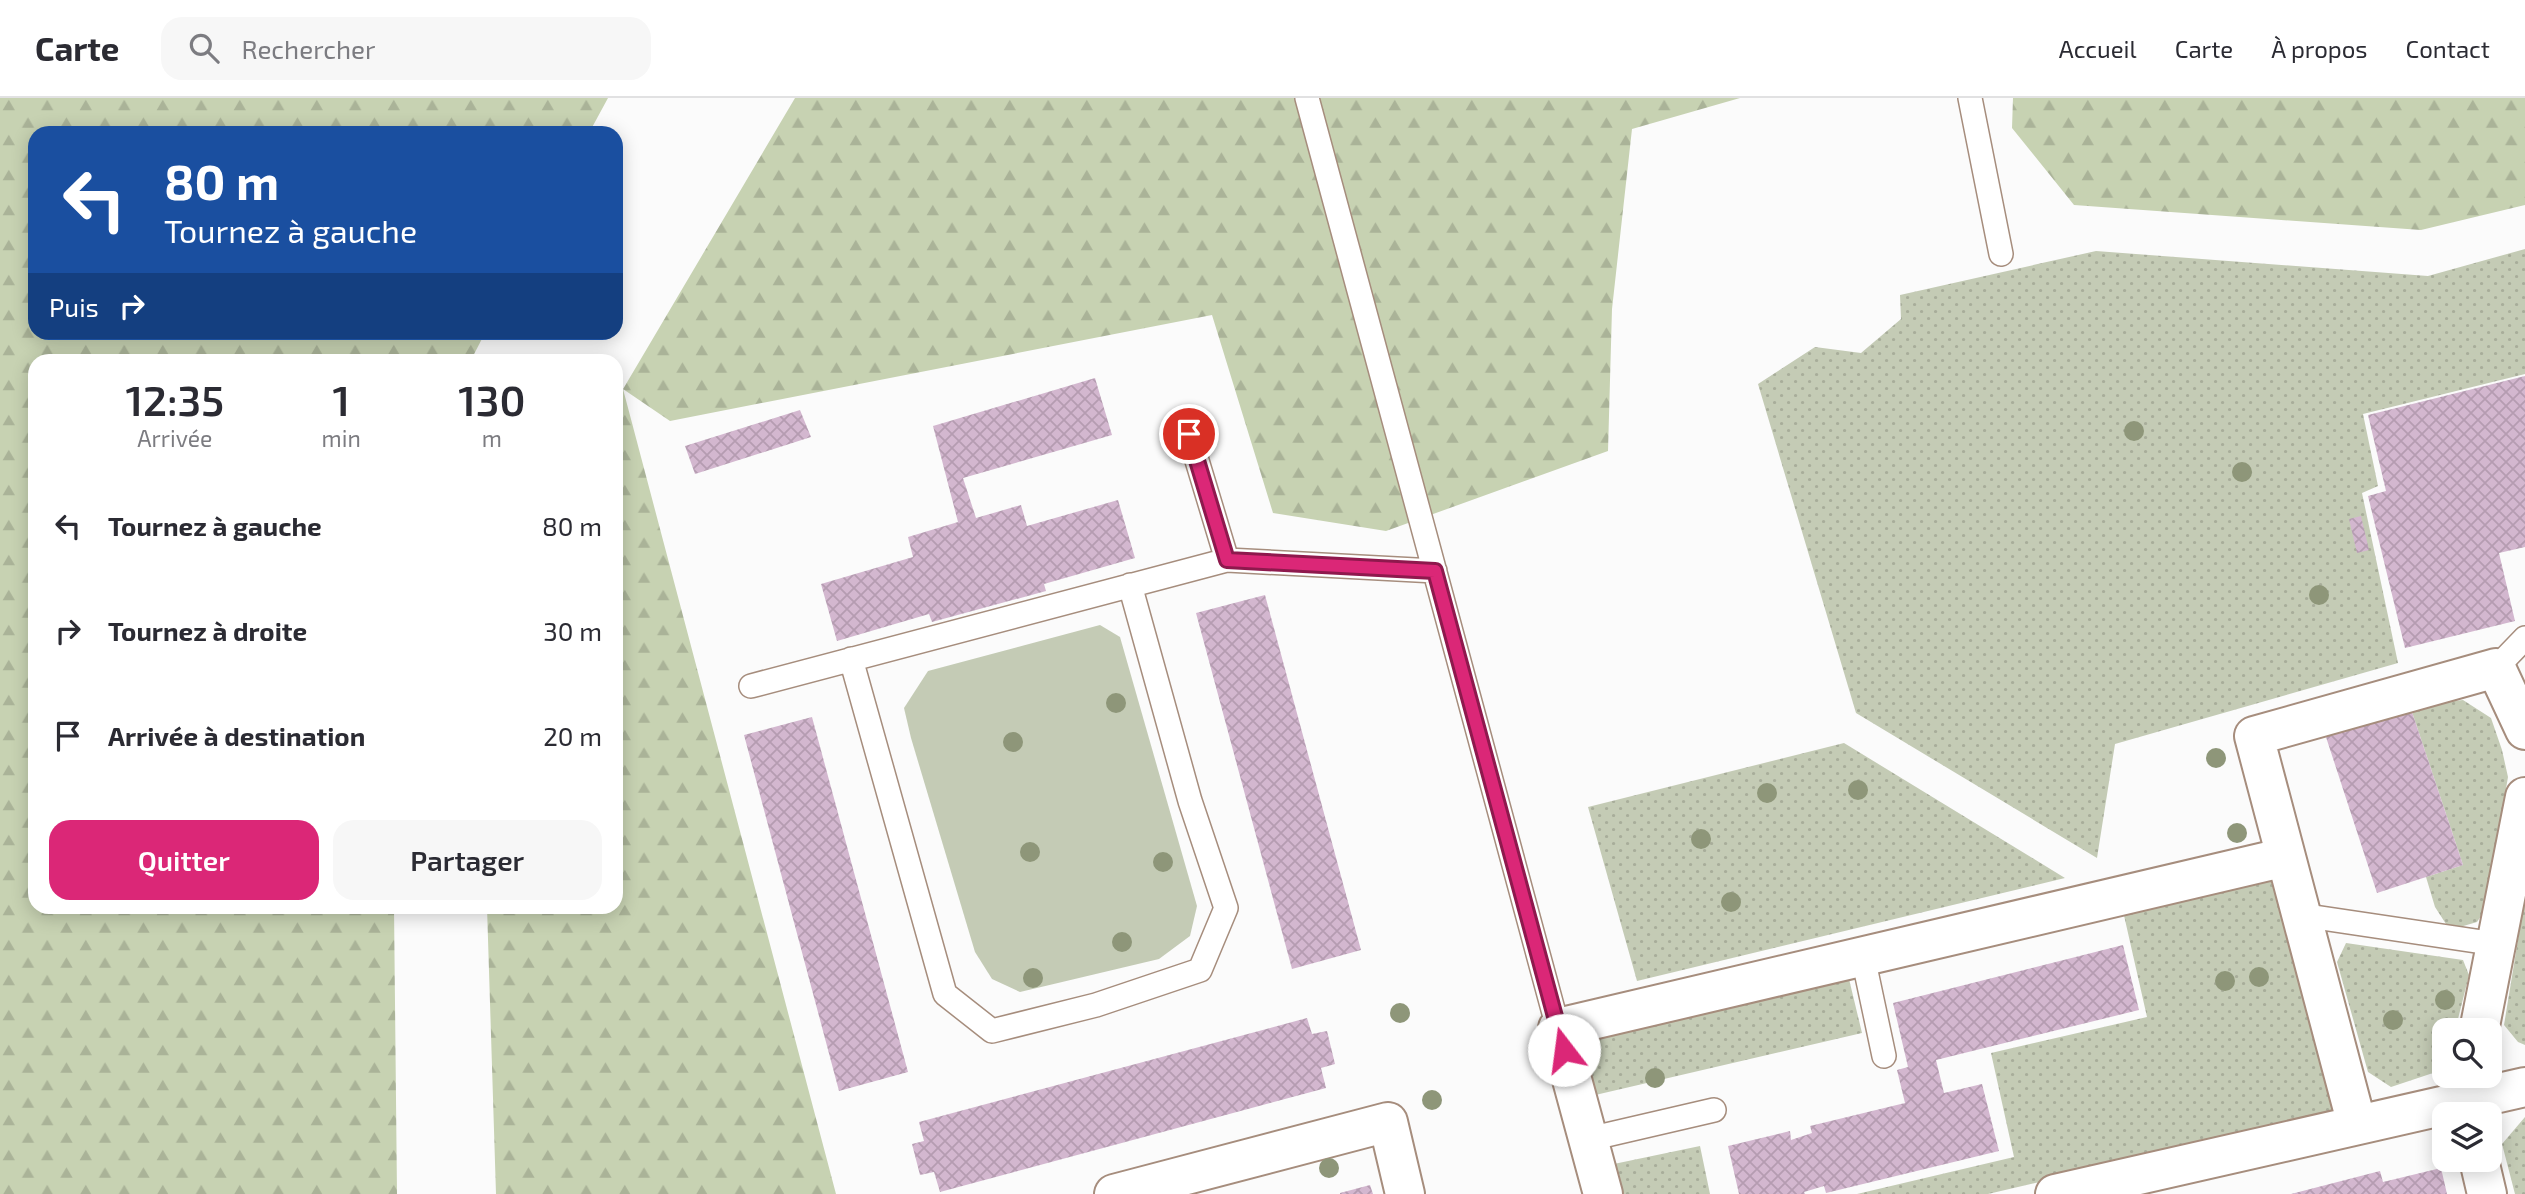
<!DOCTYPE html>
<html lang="fr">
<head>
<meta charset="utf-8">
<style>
  body { margin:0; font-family:"Exo 2",sans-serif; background:#f7f7f7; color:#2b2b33; height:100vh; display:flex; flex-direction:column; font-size:26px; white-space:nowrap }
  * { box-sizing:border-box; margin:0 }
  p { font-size:23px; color:#7c7c81 }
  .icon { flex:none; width:38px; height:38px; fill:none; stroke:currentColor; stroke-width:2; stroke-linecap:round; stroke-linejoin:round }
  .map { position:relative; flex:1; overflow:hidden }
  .side { position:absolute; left:28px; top:256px; width:595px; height:560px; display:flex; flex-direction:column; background:#fff; border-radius:21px; box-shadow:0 4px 18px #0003 }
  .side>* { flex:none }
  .top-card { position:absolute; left:28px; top:28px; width:595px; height:214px; border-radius:21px; box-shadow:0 4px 18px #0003; background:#1a4fa0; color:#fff; overflow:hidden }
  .fabs { position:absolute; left:2432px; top:920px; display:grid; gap:14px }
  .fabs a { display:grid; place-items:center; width:70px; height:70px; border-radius:14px; background:#fff; box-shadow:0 4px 18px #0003; font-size:35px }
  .pin { position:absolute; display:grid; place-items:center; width:60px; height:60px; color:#fff; margin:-30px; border:4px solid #fff; border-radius:50%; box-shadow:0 2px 7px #0007 }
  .me { position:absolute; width:77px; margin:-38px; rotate:345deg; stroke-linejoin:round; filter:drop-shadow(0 0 5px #0008) }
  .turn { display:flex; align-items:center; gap:24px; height:147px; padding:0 21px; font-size:32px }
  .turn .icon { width:91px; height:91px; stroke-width:2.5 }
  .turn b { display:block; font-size:49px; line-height:60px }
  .then { display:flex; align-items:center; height:66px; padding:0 21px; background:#0003; gap:14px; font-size:26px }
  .eta { display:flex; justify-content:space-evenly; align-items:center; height:119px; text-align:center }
  .eta b { font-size:42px; font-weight:600; line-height:49px }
  .button { display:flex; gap:14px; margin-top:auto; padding:14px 21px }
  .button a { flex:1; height:80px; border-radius:21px; background:#db2777; color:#fff; font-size:28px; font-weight:600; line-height:80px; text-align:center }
  .button a+a { background:#f7f7f7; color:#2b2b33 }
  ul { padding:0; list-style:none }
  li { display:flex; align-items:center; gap:21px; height:105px; padding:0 21px }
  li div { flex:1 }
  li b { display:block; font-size:26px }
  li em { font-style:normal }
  header { display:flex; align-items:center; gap:42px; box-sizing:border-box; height:98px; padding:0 35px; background:#fff; border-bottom:2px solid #e1e1e2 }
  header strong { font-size:33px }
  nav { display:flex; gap:38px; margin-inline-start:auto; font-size:24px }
  .search { width:490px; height:63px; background:#f7f7f7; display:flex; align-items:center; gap:18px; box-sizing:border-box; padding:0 24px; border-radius:21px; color:#7c7c81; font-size:26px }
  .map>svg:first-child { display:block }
  .grass { fill:url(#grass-dots) }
  .forest { fill:url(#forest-firs) }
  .garden { fill:#c4cbb5 }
  .building { fill:url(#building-cross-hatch) }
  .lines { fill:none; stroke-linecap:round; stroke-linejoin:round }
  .lane-casing { stroke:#a68d7d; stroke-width:26 }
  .street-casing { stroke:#a68d7d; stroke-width:42 }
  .lane { stroke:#fff; stroke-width:23 }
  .street { stroke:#fff; stroke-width:38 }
  .tree { fill:#8e9679 }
  .route-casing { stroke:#8e194d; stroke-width:18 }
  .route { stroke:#db2777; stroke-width:12 }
</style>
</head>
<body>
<header>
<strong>Carte</strong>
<div class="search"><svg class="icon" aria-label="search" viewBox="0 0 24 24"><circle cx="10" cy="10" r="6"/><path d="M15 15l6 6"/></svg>Rechercher</div>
<nav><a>Accueil</a><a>Carte</a><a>À propos</a><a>Contact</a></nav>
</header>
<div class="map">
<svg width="2525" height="1096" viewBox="0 0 2525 1096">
  <defs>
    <pattern id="grass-dots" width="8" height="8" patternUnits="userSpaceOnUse" patternTransform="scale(1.75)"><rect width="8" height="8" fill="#c4cbb5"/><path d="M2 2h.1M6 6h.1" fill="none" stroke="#a8ad9a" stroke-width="1.8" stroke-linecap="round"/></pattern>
    <pattern id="forest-firs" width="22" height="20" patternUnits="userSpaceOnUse" patternTransform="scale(1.75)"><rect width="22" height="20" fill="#c7d2b2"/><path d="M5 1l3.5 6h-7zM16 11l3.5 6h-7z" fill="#aab398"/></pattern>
    <pattern id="building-cross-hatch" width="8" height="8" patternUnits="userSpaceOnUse" patternTransform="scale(1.75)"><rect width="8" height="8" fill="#d3b7cf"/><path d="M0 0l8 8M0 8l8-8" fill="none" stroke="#b59cb1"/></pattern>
  </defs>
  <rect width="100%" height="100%" fill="#fbfbfb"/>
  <path class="grass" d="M 2525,151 L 2525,276 L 2363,316 L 2378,388 L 2362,395 L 2398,565 L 2115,646 L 2097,760 L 1856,615 L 1758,286 L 1815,249 L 1861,255 L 1901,221 L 1900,197 L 2096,153 L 2428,178 Z
    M 2463,602 L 2491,620 L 2502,652 L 2508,679 L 2485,812 L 2477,824 L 2460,829 L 2446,826 L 2435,809 L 2426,779 L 2463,767 L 2410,608 Z
    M 1844,645 L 2065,780 L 1637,883 L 1588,709 Z
    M 2272,780 L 2333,1015 L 1988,1096 L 1857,1096 L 2014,1059 L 1991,955 L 2147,919 L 2123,813 Z
    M 2525,799 L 2525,947 L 2518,944 L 2504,927 Z
    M 2346,845 L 2463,862 L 2469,877 L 2455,933 L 2445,933 L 2445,971 L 2391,989 L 2368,974 L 2337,864 Z
    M 1849,881 L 1862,935 L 1591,998 L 1579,944 Z
    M 2525,1019 L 2525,1096 L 2515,1096 L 2502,1046 Z
    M 1700,1048 L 1710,1096 L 1617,1096 L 1609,1067 Z"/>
  <path class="forest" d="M 0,0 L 608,0 L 589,35 L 35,35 L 35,234 L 485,235 L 471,262 L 35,262 L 35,808 L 394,809 L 397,1096 L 0,1096 Z
    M 795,0 L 1740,0 L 1632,31 L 1612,211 L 1608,353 L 1386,433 L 1273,415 L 1212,217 L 670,323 L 623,291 L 836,1096 L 496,1096 L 487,809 L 616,808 L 616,303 Z
    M 2013,0 L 2525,0 L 2525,107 L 2421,132 L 2074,107 L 2012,30 Z"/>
  <path class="garden" d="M 1100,527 L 1120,539 L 1197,808 L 1190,838 L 1159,861 L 1020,894 L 992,881 L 975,854 L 911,640 L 904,610 L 928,573 Z"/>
  <path class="building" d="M 2525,278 L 2525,449 L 2499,455 L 2515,523 L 2405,550 L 2368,398 L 2386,393 L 2368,317 Z
    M 1095,280 L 1112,337 L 963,380 L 976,420 L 1021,407 L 1027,428 L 1118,402 L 1135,460 L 1044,486 L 1046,493 L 932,524 L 929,516 L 837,543 L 821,486 L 913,459 L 908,439 L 958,424 L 933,328 Z
    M 800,312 L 811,339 L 695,376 L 685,348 Z
    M 2361,418 L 2369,452 L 2357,455 L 2349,421 Z
    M 1265,497 L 1361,852 L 1292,871 L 1196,515 Z
    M 2410,608 L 2463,767 L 2377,795 L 2325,636 Z
    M 812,619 L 908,974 L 839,993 L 744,637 Z
    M 2123,847 L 2139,912 L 1936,962 L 1944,995 L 1982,986 L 1999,1053 L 1826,1095 L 1824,1088 L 1804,1094 L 1805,1096 L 1739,1096 L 1728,1048 L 1790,1033 L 1791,1042 L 1812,1035 L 1810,1028 L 1905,1005 L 1897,972 L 1908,969 L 1893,905 Z
    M 1307,920 L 1312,936 L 1327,933 L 1335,966 L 1321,970 L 1326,990 L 940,1094 L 934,1074 L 920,1077 L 912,1046 L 924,1043 L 919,1024 Z
    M 2441,1070 L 2447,1096 L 2291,1096 L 2380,1073 L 2383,1084 Z
    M 1370,1087 L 1373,1096 L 1340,1096 L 1340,1095 Z"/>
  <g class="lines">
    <defs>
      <path id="lane" d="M 1307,0 L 1558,930
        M 1970,0 L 2001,156
        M 1189,336 L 1227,462
        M 851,561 L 945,896 L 992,933 L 1096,907 L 1200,872 L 1226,810 L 1190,703 L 1130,487
        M 2496,570 L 2525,540
        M 751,588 L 1227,462 L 1435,473
        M 2301,817 L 2496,846
        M 1863,859 L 1884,958
        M 1589,1041 L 1714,1012"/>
      <path id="street" d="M 2479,933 L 2525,699
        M 2357,1027 L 2254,638 L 2496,570 L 2525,632
        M 2479,1062 L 2487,1096
        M 1114,1096 L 1388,1024 L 1405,1096
        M 1603,1096 L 1558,930 L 2286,759
        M 2055,1096 L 2525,989"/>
    </defs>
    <use href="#lane" class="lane-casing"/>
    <use href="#street" class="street-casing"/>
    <use href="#lane" class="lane"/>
    <use href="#street" class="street"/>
  </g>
  <g class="tree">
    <circle cx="2134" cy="333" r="10"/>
    <circle cx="2242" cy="374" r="10"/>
    <circle cx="2319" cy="497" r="10"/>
    <circle cx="1116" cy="605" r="10"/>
    <circle cx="1013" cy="644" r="10"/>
    <circle cx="2216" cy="660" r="10"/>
    <circle cx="1858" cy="692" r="10"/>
    <circle cx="1767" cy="695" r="10"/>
    <circle cx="2237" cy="735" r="10"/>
    <circle cx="1701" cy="741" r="10"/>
    <circle cx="1030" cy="754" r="10"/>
    <circle cx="1163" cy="764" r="10"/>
    <circle cx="1731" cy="804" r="10"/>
    <circle cx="1122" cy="844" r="10"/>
    <circle cx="2259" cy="879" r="10"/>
    <circle cx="1033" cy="880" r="10"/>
    <circle cx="2225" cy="883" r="10"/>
    <circle cx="2445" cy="902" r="10"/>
    <circle cx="1400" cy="915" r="10"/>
    <circle cx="2393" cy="922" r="10"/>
    <circle cx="1655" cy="980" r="10"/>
    <circle cx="1432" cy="1002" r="10"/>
    <circle cx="1329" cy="1070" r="10"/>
  </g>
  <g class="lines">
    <defs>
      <path id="route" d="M 1189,336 L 1227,462 L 1435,473 L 1564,952"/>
    </defs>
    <use href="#route" class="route-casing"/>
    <use href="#route" class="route"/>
  </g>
</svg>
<div class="fabs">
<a><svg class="icon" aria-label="search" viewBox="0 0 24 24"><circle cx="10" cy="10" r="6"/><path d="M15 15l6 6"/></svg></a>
<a><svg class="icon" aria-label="layers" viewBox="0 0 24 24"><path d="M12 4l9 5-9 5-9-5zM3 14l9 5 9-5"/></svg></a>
</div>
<div class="pin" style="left:1189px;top:336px;background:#d93025"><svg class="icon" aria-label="arrive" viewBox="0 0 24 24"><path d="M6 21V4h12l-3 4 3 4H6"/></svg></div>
<svg class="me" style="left:1564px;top:952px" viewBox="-20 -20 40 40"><circle r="19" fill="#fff"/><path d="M0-13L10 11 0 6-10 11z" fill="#db2777"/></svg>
<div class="top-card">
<div class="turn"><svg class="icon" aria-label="left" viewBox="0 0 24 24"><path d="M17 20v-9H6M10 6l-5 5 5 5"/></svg><div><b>80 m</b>Tournez à gauche</div></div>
<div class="then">Puis<svg class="icon" aria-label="right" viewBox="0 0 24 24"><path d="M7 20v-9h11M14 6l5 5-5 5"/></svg></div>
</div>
<section class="side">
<div class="eta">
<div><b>12:35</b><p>Arrivée</p></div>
<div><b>1</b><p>min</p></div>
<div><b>130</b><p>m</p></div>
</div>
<ul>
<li><svg class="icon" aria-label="left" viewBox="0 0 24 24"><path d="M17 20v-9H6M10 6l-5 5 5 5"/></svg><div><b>Tournez à gauche</b></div><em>80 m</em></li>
<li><svg class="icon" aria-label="right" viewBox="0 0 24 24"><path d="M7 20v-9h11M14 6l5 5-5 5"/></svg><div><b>Tournez à droite</b></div><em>30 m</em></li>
<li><svg class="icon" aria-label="arrive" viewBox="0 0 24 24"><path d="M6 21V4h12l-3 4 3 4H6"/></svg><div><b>Arrivée à destination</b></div><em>20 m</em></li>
</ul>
<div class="button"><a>Quitter</a><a>Partager</a></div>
</section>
</div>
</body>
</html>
